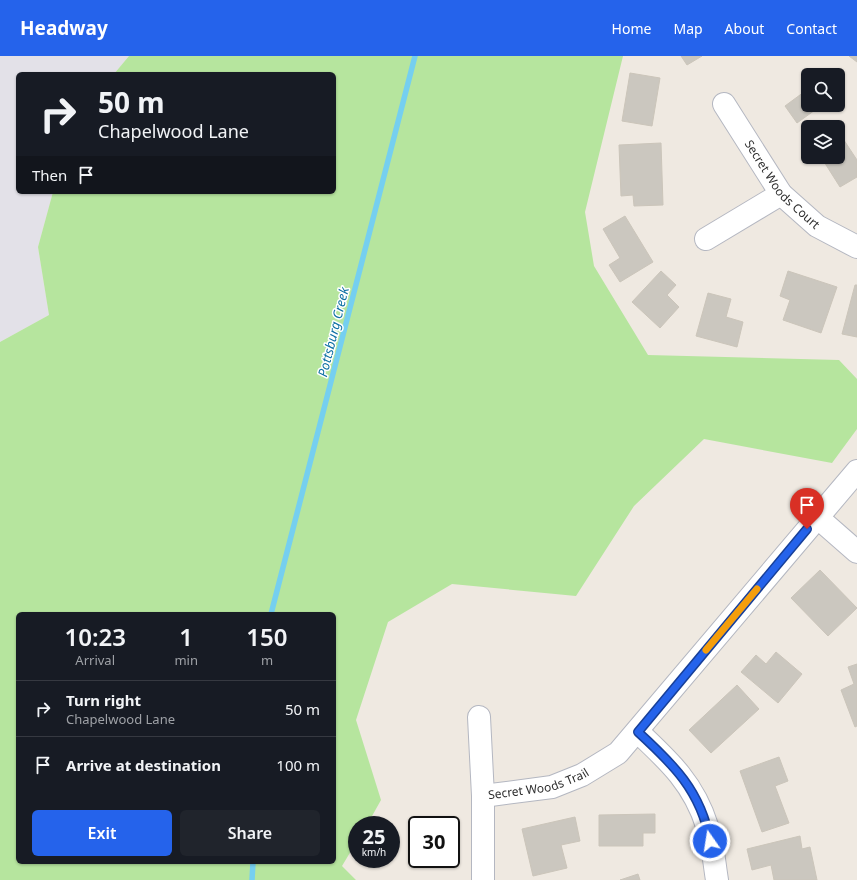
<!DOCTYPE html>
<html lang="en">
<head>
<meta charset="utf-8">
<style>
  body { margin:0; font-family:"Noto Sans",sans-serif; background:#20242c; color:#f1f3f6; height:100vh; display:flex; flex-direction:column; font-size:15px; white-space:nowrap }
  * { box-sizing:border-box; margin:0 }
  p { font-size:13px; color:#9ea1a6 }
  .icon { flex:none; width:22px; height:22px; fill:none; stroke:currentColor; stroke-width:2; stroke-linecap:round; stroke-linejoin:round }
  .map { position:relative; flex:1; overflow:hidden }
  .sheet { position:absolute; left:16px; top:556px; width:320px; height:252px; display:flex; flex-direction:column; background:#171b24; border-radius:6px; box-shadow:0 1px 3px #0004 }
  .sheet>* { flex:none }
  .top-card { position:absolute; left:16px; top:16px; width:320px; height:122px; border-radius:6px; box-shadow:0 1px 3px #0004; background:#171b24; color:#f1f3f6; overflow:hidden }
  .controls { position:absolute; left:801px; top:12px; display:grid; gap:8px }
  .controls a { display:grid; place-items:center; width:44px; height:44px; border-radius:6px; background:#171b24; box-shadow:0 1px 3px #0004; font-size:20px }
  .speed { position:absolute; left:348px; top:760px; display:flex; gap:8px; font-size:20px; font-weight:700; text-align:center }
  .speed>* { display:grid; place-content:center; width:52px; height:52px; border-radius:50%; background:#171b24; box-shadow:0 1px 3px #0004; line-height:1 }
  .speed small { font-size:10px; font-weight:400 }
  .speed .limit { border:2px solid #111; border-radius:6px; background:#fff; color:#111 }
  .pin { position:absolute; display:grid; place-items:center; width:34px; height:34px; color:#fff; margin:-41px -17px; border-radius:50% 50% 50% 0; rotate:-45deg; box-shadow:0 0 4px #0007 }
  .pin .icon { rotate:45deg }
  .me { position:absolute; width:44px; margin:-22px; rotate:347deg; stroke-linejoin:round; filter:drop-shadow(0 0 3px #0008) }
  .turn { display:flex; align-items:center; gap:14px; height:84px; padding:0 16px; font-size:18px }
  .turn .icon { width:52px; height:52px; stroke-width:2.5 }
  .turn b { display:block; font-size:28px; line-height:34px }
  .then { display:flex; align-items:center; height:38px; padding:0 16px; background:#0003; gap:8px; font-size:15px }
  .eta { display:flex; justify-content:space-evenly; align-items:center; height:68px; text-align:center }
  .eta b { font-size:24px; font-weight:600; line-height:28px }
  .primary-button { display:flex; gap:8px; margin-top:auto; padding:8px 16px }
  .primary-button a { flex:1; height:46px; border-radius:6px; background:#2563eb; color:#fff; font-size:16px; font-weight:600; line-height:46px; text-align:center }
  .primary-button a+a { background:#20242c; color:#f1f3f6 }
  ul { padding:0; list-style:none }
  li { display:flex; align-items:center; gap:12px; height:56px; padding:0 16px; border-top:1px solid #363941 }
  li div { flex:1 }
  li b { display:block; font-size:15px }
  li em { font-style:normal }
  header { display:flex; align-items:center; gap:24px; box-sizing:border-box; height:56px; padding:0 20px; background:#2563eb; color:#fff }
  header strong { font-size:19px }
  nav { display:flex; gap:22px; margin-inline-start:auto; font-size:14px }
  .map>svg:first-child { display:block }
  .industrial { fill:#e3e1e8 }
  .green { fill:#b6e59e; fill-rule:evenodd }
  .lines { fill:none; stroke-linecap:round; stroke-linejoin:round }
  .stream { stroke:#75cff0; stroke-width:5.5 }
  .building { fill:#cbc7bf; stroke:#cbc5ba }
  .minor-casing { stroke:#b4b7c1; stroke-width:24 }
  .minor { stroke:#fff; stroke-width:22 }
  .route-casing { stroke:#184099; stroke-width:10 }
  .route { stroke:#2563eb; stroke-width:7 }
  .slow { stroke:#f59e0b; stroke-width:7 }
  .labels { text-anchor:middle; stroke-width:3; stroke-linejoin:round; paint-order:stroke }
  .street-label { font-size:12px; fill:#2e2e2e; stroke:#fff }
  .water-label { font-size:13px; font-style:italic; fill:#0d6fa3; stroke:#fff }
</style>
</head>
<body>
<header>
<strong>Headway</strong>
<nav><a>Home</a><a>Map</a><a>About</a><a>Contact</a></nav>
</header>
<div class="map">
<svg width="857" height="824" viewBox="0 0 857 824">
  <rect width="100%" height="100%" fill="#efe9e1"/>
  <path class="industrial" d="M 0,0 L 129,0 L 114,18 L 18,18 L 18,136 L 53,136 L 38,191 L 49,259 L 0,286 Z"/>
  <path class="green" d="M 129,0 L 623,0 L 585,156 L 594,210 L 648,299 L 839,304 L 857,323 L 857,373 L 832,407 L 704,383 L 634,450 L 576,540 L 452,528 L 388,566 L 356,664 L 381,744 L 367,769 L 357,769 L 357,785 L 342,810 L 356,824 L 0,824 L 0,286 L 49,259 L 38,191 L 53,136 L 334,136 L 334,18 L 114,18 ZM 18,558 L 334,558 L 334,806 L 18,806 Z"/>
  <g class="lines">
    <path class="stream" d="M 271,558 L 415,0
      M 252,824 L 253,806"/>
  </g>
  <path class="building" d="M 681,0 L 702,0 L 687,9 Z
    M 849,0 L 857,0 L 857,6 Z
    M 630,17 L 660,22 L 652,70 L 622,65 Z
    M 808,33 L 808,49 L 822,49 L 797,67 L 785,50 Z
    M 838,75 L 857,104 L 857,121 L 840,131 L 821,101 L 838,101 Z
    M 661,87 L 663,149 L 634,150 L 633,139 L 621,140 L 619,89 Z
    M 625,160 L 653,206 L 620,226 L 609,209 L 620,202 L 603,173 Z
    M 661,215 L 676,229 L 667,239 L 679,251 L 660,272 L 632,246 Z
    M 788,215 L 837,231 L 821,277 L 783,264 L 790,244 L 780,240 Z
    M 855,229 L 857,229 L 857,281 L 842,278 Z
    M 708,237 L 731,243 L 726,261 L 743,266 L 737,291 L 696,280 Z
    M 820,514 L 857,552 L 828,580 L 791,542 Z
    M 776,596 L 802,618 L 778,647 L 741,616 L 756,599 L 766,608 Z
    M 857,608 L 857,670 L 855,671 L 841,634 L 854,628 L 848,611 Z
    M 737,629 L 759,653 L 711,697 L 689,674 Z
    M 779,701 L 788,725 L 775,730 L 789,767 L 762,776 L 740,715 Z
    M 655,758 L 655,777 L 643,777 L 643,790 L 599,790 L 599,759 Z
    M 575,761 L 580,785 L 561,789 L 567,812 L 533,820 L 522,773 Z
    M 800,780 L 802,793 L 810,791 L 817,824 L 774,824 L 771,809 L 752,814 L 747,793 Z
    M 638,818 L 640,824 L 620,824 Z"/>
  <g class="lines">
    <defs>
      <g id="minor">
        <path id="s1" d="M 724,48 L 781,138 L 817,170 L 857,191"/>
        <path d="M 706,183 L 781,138"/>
        <path d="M 817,461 L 857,496"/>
        <path d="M 479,661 L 483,740 L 483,824"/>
        <path d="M 638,676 C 669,705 694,728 707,770 C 713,787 714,806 717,824"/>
        <path id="s2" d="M 483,740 L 552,731 L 582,719 L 618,697 L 857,415"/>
      </g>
    </defs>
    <use href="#minor" class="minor-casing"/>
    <use href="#minor" class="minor"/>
  </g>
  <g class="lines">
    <defs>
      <path id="route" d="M 710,785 C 701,735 673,708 638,676 L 807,473"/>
    </defs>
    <use href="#route" class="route-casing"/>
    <use href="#route" class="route"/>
    <path class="slow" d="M 706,594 L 757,533"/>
  </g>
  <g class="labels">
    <g class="street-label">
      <text dy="4" stroke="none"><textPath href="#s1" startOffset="100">Secret Woods Court</textPath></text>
      <text dy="4" stroke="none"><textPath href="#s2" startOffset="57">Secret Woods Trail</textPath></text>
    </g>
    <g class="water-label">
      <text transform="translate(333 276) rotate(-76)" y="5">Pottsburg Creek</text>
    </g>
  </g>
</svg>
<div class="controls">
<a><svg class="icon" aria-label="search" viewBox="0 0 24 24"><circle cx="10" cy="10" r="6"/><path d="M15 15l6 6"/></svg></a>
<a><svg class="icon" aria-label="layers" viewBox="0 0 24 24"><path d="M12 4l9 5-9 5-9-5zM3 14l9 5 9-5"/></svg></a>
</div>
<div class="speed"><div>25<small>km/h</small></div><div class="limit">30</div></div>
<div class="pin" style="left:807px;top:473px;background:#d93025"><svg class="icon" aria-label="arrive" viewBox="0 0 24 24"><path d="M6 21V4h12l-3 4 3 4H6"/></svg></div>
<svg class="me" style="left:710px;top:785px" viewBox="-20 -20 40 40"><circle r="17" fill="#2563eb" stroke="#fff" stroke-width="3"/><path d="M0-11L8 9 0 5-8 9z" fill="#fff"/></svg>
<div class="top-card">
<div class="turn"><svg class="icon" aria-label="right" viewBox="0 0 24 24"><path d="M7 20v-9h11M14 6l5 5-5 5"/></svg><div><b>50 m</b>Chapelwood Lane</div></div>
<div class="then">Then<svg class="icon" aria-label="arrive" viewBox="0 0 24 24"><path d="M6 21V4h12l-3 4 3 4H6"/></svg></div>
</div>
<section class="sheet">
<div class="eta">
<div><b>10:23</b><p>Arrival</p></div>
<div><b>1</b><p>min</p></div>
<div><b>150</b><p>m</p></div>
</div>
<ul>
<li><svg class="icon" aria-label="right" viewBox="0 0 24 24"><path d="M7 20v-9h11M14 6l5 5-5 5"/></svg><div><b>Turn right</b><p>Chapelwood Lane</p></div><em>50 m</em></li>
<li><svg class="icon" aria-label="arrive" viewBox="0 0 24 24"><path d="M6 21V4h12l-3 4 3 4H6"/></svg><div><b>Arrive at destination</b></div><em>100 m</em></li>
</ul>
<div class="primary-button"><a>Exit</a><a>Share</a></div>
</section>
</div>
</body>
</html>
